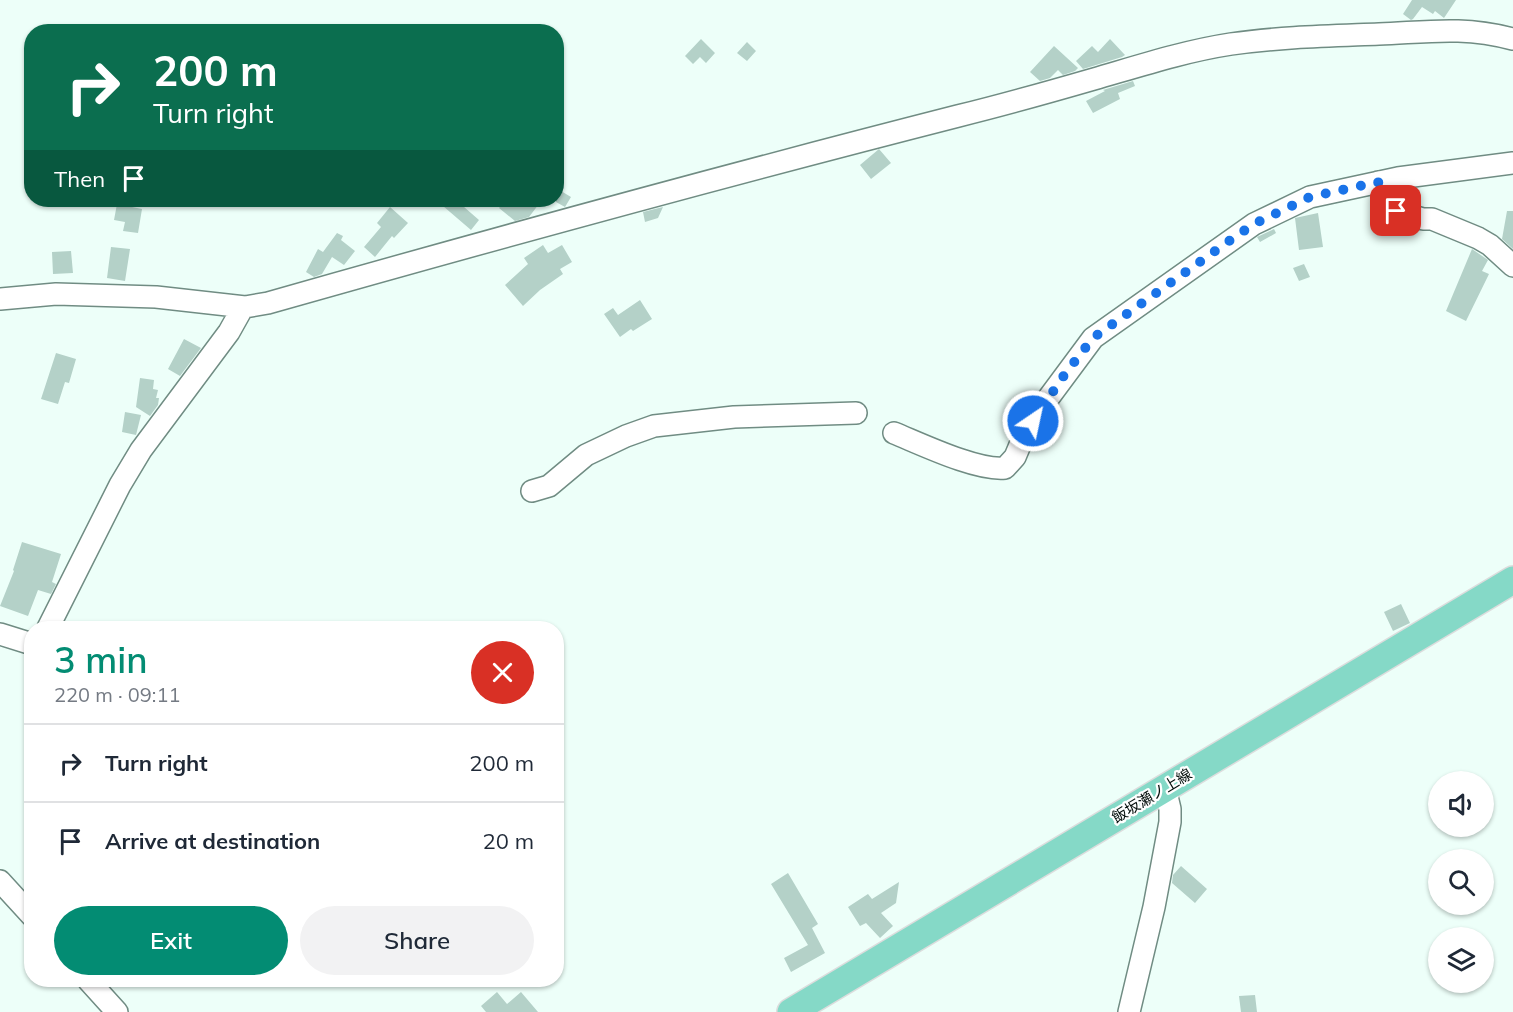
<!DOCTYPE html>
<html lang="en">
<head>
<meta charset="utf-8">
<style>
  body { margin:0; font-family:Mulish,"Noto Sans JP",sans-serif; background:#f2f2f3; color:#1f2937; height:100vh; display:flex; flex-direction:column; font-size:22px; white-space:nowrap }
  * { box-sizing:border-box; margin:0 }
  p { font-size:20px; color:#747a83 }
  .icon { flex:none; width:33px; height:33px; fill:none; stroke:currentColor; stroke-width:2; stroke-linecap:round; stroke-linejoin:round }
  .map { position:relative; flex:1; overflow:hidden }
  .side { position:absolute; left:24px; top:621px; width:540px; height:366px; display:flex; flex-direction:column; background:#fff; border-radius:24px; box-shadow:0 2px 4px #0004 }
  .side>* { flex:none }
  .banner { position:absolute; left:24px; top:24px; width:540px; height:183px; border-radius:24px; box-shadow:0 2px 4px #0004; background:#0b6e4f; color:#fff; overflow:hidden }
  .fabs { position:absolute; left:1428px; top:771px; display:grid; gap:12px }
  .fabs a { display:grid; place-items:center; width:66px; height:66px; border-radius:50%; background:#fff; box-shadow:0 2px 4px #0004; font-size:30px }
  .pin { position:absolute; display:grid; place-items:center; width:51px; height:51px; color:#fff; margin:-26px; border-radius:12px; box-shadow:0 3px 9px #0006 }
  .me { position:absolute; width:66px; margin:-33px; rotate:34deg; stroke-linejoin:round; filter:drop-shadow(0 0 4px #0008) }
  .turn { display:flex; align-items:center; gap:21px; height:126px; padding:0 30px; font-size:27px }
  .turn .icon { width:78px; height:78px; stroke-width:2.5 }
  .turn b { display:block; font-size:42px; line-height:51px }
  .then { display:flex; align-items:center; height:57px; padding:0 30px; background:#0003; gap:12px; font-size:22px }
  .round { display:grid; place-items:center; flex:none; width:63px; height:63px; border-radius:32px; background:#f2f2f3 }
  .headline { display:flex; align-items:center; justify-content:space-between; height:102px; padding:0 30px }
  h1 { font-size:36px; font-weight:600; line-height:45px; color:#038c73 }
  .primary-button { display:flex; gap:12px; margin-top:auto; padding:12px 30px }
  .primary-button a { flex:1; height:69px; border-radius:36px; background:#038c73; color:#fff; font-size:24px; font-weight:600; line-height:69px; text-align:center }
  .primary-button a+a { background:#f2f2f3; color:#1f2937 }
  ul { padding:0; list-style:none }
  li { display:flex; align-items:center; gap:18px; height:78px; padding:0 30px; border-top:2px solid #e0e1e3 }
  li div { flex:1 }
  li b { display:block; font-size:22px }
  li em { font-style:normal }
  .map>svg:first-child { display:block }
  .building { fill:#b4d1c8 }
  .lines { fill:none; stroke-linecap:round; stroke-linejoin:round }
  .minor-casing { stroke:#708c83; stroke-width:24 }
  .major-casing { stroke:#dcdddd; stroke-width:30 }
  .minor { stroke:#fff; stroke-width:21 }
  .major { stroke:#85d9c7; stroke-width:27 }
  .route { stroke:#1a73e8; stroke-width:10; stroke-dasharray:0 18 }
  .labels { text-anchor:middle; stroke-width:4.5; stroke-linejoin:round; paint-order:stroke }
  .street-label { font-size:15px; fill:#050f0c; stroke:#fff }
</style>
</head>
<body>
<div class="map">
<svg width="1513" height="1012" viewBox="0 0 1513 1012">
  <rect width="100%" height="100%" fill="#edfff9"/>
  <path class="building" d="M 1412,0 L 1456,0 L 1444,18 L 1435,11 L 1433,14 L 1422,7 L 1413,19 L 1411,20 L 1403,14 Z
    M 701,39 L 715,53 L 706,63 L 700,57 L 693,64 L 685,56 Z
    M 1110,39 L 1125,55 L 1122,57 L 1083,69 L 1076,61 L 1092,46 L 1098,52 Z
    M 747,42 L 756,51 L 747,61 L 737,53 Z
    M 1054,46 L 1078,68 L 1075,71 L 1063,75 L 1058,70 L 1050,78 L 1040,81 L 1030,72 Z
    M 1133,81 L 1135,86 L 1118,93 L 1120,99 L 1093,113 L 1086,101 L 1105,91 L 1103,90 Z
    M 879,149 L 891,163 L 871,179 L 860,165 Z
    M 556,188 L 571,197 L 565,207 L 556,202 Z
    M 436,200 L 456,200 L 479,220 L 471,230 Z
    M 506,200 L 542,200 L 529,217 L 515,221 L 499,208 Z
    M 117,204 L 142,209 L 138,233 L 123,231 L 125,222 L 114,220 Z
    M 390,207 L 408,223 L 394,238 L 392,236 L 375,257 L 364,247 L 381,227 L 377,223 Z
    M 663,207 L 658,218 L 645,222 L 643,212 Z
    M 1507,211 L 1513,211 L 1513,249 L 1502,239 Z
    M 1318,213 L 1323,247 L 1299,250 L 1295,218 Z
    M 1274,229 L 1276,233 L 1260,242 L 1257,237 Z
    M 337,233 L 343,236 L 341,240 L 355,251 L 344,265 L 332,257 L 322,274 L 314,277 L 306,272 L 318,249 L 323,252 Z
    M 543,245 L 548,253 L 562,245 L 572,262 L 560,269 L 563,274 L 540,290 L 523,306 L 505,285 L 528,264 L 524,258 Z
    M 111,247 L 130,249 L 125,281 L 107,278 Z
    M 1472,249 L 1488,260 L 1482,271 L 1489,274 L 1466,321 L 1446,311 Z
    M 71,251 L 73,273 L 53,274 L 52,252 Z
    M 1304,264 L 1310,277 L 1299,281 L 1293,268 Z
    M 640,300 L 652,319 L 633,331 L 631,329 L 620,337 L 604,314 L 613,308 L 618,315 Z
    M 184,339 L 201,348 L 180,376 L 168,369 Z
    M 56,353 L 76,359 L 69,383 L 65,382 L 58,404 L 41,399 Z
    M 140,378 L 154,380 L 153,389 L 158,390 L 156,398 L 159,398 L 158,405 L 150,416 L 136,407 Z
    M 125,412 L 141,415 L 136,435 L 122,432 Z
    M 22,542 L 61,554 L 52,582 L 56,584 L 51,594 L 38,590 L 28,616 L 0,606 L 14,571 L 13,570 Z
    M 1401,604 L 1410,623 L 1393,631 L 1384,612 Z
    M 1181,866 L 1207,889 L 1195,903 L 1172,883 L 1173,875 Z
    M 788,873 L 818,924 L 812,928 L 825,953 L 791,972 L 784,958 L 808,945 L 771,884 Z
    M 899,882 L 896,903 L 881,913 L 893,926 L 880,938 L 866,923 L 860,926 L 848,907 L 868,894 L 872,899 Z
    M 497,992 L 507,1004 L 521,992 L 538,1012 L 486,1012 L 481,1006 Z
    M 1255,995 L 1257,1012 L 1241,1012 L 1239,996 Z"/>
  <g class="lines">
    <defs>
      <path id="minor" d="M 1378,182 L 1396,211 L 1423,219 L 1432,219 L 1478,238 L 1490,245 L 1513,266
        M 0,299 L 56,294 L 156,297 L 245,307 L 268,303 C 497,238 727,175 958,116 C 1003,105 1049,92 1094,79 C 1139,66 1185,51 1231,44 C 1280,37 1330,36 1379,34 C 1429,32 1462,26 1513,39
        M 894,433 C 921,444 977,471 1005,468 L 1015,457 L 1025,433 L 1041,408 L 1093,338 L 1254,224 L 1310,197 L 1398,178 L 1513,163
        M 532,491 L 549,486 L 586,455 L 626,436 L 654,426 L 734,417 L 856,413
        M 48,628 L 120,485 L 141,450 L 229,332 L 243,307
        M 0,634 L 32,644
        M 0,881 L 32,916
        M 88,980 L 117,1012
        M 1129,1012 L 1154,907 L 1170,822 L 1170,809 L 1165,788"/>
      <path id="major" d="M 791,1012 L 1513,580"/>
    </defs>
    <use href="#minor" class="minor-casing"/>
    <use href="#major" class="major-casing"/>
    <use href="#minor" class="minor"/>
    <use href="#major" class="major"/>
  </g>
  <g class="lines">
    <path class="route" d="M 1033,421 L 1065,374 L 1093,338 L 1232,239 L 1254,224 L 1310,197 L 1378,182 L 1396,211"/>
  </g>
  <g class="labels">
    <g class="street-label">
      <text transform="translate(1152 796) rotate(-31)" y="5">飯坂瀬ノ上線</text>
    </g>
  </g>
</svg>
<div class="fabs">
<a><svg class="icon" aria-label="sound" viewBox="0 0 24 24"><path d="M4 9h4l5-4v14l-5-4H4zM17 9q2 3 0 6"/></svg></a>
<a><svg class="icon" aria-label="search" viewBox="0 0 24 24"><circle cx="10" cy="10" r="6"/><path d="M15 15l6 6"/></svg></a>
<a><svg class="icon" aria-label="layers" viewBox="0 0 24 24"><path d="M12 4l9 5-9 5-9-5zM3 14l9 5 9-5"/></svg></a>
</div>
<div class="pin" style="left:1396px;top:211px;background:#d93025"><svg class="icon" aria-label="arrive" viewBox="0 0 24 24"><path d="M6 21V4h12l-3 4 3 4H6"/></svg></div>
<svg class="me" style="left:1033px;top:421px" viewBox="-20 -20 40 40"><circle r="17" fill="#1a73e8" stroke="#fff" stroke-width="3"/><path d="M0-11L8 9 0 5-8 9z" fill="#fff"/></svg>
<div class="banner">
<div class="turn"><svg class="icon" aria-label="right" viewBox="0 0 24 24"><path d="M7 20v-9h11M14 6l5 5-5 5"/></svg><div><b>200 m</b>Turn right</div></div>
<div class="then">Then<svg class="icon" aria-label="arrive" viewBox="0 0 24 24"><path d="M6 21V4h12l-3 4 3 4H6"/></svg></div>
</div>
<section class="side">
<div class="headline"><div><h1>3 min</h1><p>220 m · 09:11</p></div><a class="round" style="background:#d93025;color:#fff"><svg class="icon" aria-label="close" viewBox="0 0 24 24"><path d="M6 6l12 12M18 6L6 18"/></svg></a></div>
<ul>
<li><svg class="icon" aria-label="right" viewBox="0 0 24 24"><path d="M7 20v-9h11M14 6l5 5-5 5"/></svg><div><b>Turn right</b></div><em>200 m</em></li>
<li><svg class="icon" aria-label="arrive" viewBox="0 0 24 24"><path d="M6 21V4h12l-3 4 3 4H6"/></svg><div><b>Arrive at destination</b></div><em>20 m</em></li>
</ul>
<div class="primary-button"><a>Exit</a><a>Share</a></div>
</section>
</div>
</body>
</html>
